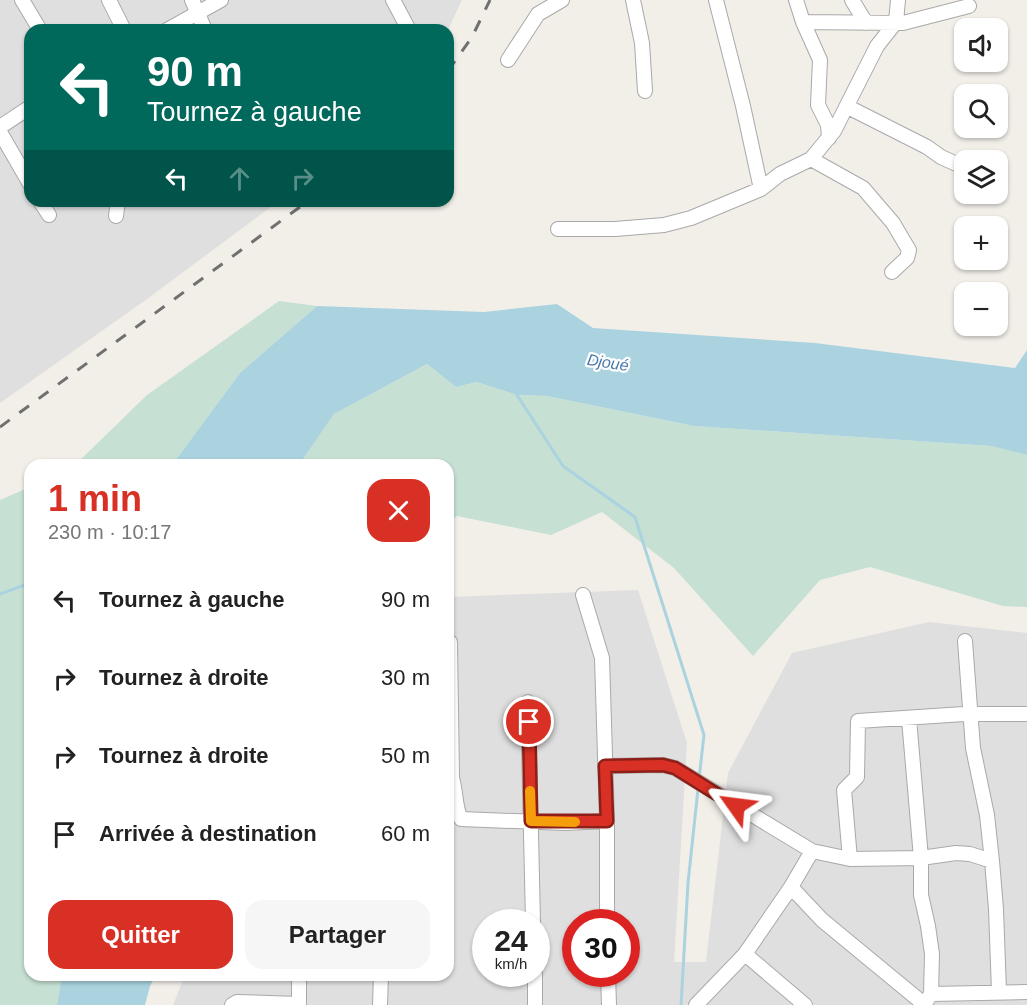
<!DOCTYPE html>
<html lang="fr">
<head>
<meta charset="utf-8">
<style>
  body { margin:0; font-family:Arial,sans-serif; background:#f6f6f6; color:#222; height:100vh; display:flex; flex-direction:column; font-size:22px; white-space:nowrap }
  * { box-sizing:border-box; margin:0 }
  p { font-size:20px; color:#767676 }
  .icon { flex:none; width:33px; height:33px; fill:none; stroke:currentColor; stroke-width:2; stroke-linecap:round; stroke-linejoin:round }
  .map { position:relative; flex:1; overflow:hidden }
  .sheet { position:absolute; left:24px; top:459px; width:430px; height:522px; display:flex; flex-direction:column; background:#fff; border-radius:18px; box-shadow:0 2px 4px #0004 }
  .sheet>* { flex:none }
  .guide { position:absolute; left:24px; top:24px; width:430px; height:183px; border-radius:18px; box-shadow:0 2px 4px #0004; background:#00695c; color:#fff; overflow:hidden }
  .controls { position:absolute; left:954px; top:18px; display:grid; gap:12px }
  .controls a { display:grid; place-items:center; width:54px; height:54px; border-radius:12px; background:#fff; box-shadow:0 2px 4px #0004; font-size:30px }
  .speed { position:absolute; left:472px; top:909px; display:flex; gap:12px; font-size:30px; font-weight:700; text-align:center }
  .speed>* { display:grid; place-content:center; width:78px; height:78px; border-radius:50%; background:#fff; box-shadow:0 2px 4px #0004; line-height:1 }
  .speed small { font-size:15px; font-weight:400 }
  .speed .limit { border:9px solid #d22; background:#fff; color:#111 }
  .pin { position:absolute; display:grid; place-items:center; width:51px; height:51px; color:#fff; margin:-26px; border:3px solid #fff; border-radius:50%; box-shadow:0 2px 6px #0007 }
  .me { position:absolute; width:66px; margin:-33px; rotate:301deg; stroke-linejoin:round; filter:drop-shadow(0 0 4px #0008) }
  .turn { display:flex; align-items:center; gap:21px; height:126px; padding:0 24px; font-size:27px }
  .turn .icon { width:78px; height:78px; stroke-width:2.5 }
  .turn b { display:block; font-size:42px; line-height:51px }
  .lanes { display:flex; align-items:center; height:57px; padding:0 24px; background:#0003; justify-content:center; gap:30px; direction:ltr }
  .lanes .off { opacity:.35 }
  .round { display:grid; place-items:center; flex:none; width:63px; height:63px; border-radius:18px; background:#f6f6f6 }
  .summary { display:flex; align-items:center; justify-content:space-between; height:102px; padding:0 24px }
  h1 { font-size:36px; font-weight:600; line-height:45px; color:#d93025 }
  .cta { display:flex; gap:12px; margin-top:auto; padding:12px 24px }
  .cta a { flex:1; height:69px; border-radius:18px; background:#d93025; color:#fff; font-size:24px; font-weight:600; line-height:69px; text-align:center }
  .cta a+a { background:#f6f6f6; color:#222 }
  ul { padding:0; list-style:none }
  li { display:flex; align-items:center; gap:18px; height:78px; padding:0 24px }
  li div { flex:1 }
  li b { display:block; font-size:22px }
  li em { font-style:normal }
  .map>svg:first-child { display:block }
  .residential { fill:#e0dfdf; fill-rule:evenodd }
  .wetland { fill:#c6e0d4 }
  .water { fill:#aad3df }
  .lines { fill:none; stroke-linecap:round; stroke-linejoin:round }
  .stream { stroke:#aad3df; stroke-width:3 }
  .minor-casing { stroke:#a9a9a9; stroke-width:16 }
  .minor { stroke:#fff; stroke-width:14 }
  .rail { stroke:#707070; stroke-width:3; stroke-dasharray:12 12; stroke-linecap:butt }
  .route-casing { stroke:#8d1f18; stroke-width:15 }
  .route { stroke:#d93025; stroke-width:10 }
  .slow { stroke:#f59e0b; stroke-width:10 }
  .labels { text-anchor:middle; stroke-width:4.5; stroke-linejoin:round; paint-order:stroke }
  .water-label { font-size:16px; font-style:italic; fill:#4a7aab; stroke:#fff }
</style>
</head>
<body>
<div class="map">
<svg width="1027" height="1005" viewBox="0 0 1027 1005">
  <rect width="100%" height="100%" fill="#f2efe9"/>
  <path class="residential" d="M 0,0 L 462,0 L 448,30 L 30,30 L 30,201 L 279,201 L 147,299 L 0,403 Z
    M 638,590 L 687,743 L 674,962 L 706,962 L 728,773 L 792,653 L 929,622 L 1027,633 L 1027,1005 L 173,1005 L 185,975 L 448,975 L 449,597 ZM 486,922 L 537,922 L 537,974 L 486,974 ZM 576,922 L 627,922 L 627,974 L 576,974 Z"/>
  <path class="wetland" d="M 279,301 L 317,306 L 240,373 L 172,465 L 75,465 L 147,395 Z
    M 427,364 L 456,387 L 477,382 L 517,395 L 547,396 L 694,426 L 991,446 L 1027,455 L 1027,607 L 1003,606 L 870,567 L 820,580 L 753,656 L 674,568 L 602,512 L 551,535 L 457,516 L 449,522 L 448,465 L 299,465 L 334,414 Z
    M 30,487 L 30,975 L 62,975 L 57,1005 L 0,1005 L 0,500 Z"/>
  <path class="water" d="M 557,304 L 593,328 L 815,343 L 1015,368 L 1027,350 L 1027,455 L 991,446 L 694,426 L 547,396 L 517,395 L 477,382 L 456,387 L 427,364 L 334,414 L 299,465 L 172,465 L 240,373 L 317,306 L 484,312 Z
    M 62,975 L 156,975 L 150,986 L 145,1005 L 57,1005 Z"/>
  <g class="lines">
    <path class="stream" d="M 517,391 L 517,395 L 563,466 L 635,517 L 704,735 L 699,779
      M 0,594 L 30,583
      M 681,1005 L 688,883 L 698,789"/>
    <defs>
      <path id="minor" d="M 22,0 L 40,30
        M 109,0 L 124,30
        M 192,0 L 205,30
        M 393,0 L 409,30
        M 633,0 L 642,43 L 645,91
        M 716,0 L 743,106 L 761,189
        M 796,0 L 803,22 L 820,60 L 818,105 L 828,125 L 829,138
        M 852,0 L 866,23
        M 803,22 L 903,23 L 969,6
        M 167,30 L 221,0
        M 508,60 L 538,14 L 562,0
        M 848,107 L 927,147 L 941,157 L 961,166
        M 0,127 L 30,107
        M 0,132 L 30,184
        M 811,159 L 863,188 L 893,223 L 909,250 L 907,258 L 892,272
        M 40,201 L 49,215
        M 116,216 L 118,201
        M 558,229 L 615,229 L 664,225 L 691,218 L 761,189 L 780,174 L 811,159 L 834,131 L 877,46 L 896,22 L 898,0
        M 583,595 L 602,658 L 607,821 L 607,922
        M 965,641 L 973,748 L 987,815 L 992,861 L 996,909 L 999,992
        M 450,642 L 452,778
        M 528,702 L 533,922
        M 909,719 L 921,858 L 921,895 L 928,926 L 932,954 L 931,994 L 924,1005
        M 605,766 L 663,765 L 675,768 L 812,851 L 850,859 L 921,858 L 956,853 L 970,854 L 992,861
        M 448,777 L 452,778 C 456,791 455,808 461,819 L 565,823 L 607,821
        M 850,859 L 844,790 L 857,777 L 858,721 L 964,714 L 1027,714
        M 791,887 L 822,920 L 925,1005
        M 745,954 L 805,1005
        M 535,974 L 535,1005
        M 608,974 L 609,1005
        M 299,975 L 299,1005
        M 931,994 L 1027,992
        M 232,1005 L 237,1002 L 299,1004
        M 380,1005 L 381,975
        M 696,1005 L 745,954 L 791,887 L 812,851"/>
    </defs>
    <use href="#minor" class="minor-casing"/>
    <use href="#minor" class="minor"/>
    <path class="rail" d="M 448,71 L 472,37 L 490,0
      M 0,427 L 308,201"/>
  </g>
  <g class="lines">
    <defs>
      <path id="route" d="M 529,722 L 531,821 L 607,821 L 605,766 L 663,765 L 675,768 L 736,806"/>
    </defs>
    <use href="#route" class="route-casing"/>
    <use href="#route" class="route"/>
    <path class="slow" d="M 530,791 L 531,821 L 575,822"/>
  </g>
  <g class="labels">
    <g class="water-label">
      <text transform="translate(608 362) rotate(9)" y="6">Djoué</text>
    </g>
  </g>
</svg>
<div class="controls">
<a><svg class="icon" aria-label="sound" viewBox="0 0 24 24"><path d="M4 9h4l5-4v14l-5-4H4zM17 9q2 3 0 6"/></svg></a>
<a><svg class="icon" aria-label="search" viewBox="0 0 24 24"><circle cx="10" cy="10" r="6"/><path d="M15 15l6 6"/></svg></a>
<a><svg class="icon" aria-label="layers" viewBox="0 0 24 24"><path d="M12 4l9 5-9 5-9-5zM3 14l9 5 9-5"/></svg></a>
<a>+</a>
<a>−</a>
</div>
<div class="speed"><div>24<small>km/h</small></div><div class="limit">30</div></div>
<div class="pin" style="left:529px;top:722px;background:#d93025"><svg class="icon" aria-label="arrive" viewBox="0 0 24 24"><path d="M6 21V4h12l-3 4 3 4H6"/></svg></div>
<svg class="me" style="left:736px;top:806px" viewBox="-20 -20 40 40"><path d="M0-17L14 15 0 8-14 15z" fill="#d93025" stroke="#fff" stroke-width="4"/></svg>
<div class="guide">
<div class="turn"><svg class="icon" aria-label="left" viewBox="0 0 24 24"><path d="M17 20v-9H6M10 6l-5 5 5 5"/></svg><div><b>90 m</b>Tournez à gauche</div></div>
<div class="lanes"><svg class="icon" aria-label="left" viewBox="0 0 24 24"><path d="M17 20v-9H6M10 6l-5 5 5 5"/></svg><svg class="icon off" aria-label="ahead" viewBox="0 0 24 24"><path d="M12 20V5M6 11l6-6 6 6"/></svg><svg class="icon off" aria-label="right" viewBox="0 0 24 24"><path d="M7 20v-9h11M14 6l5 5-5 5"/></svg></div>
</div>
<section class="sheet">
<div class="summary"><div><h1>1 min</h1><p>230 m · 10:17</p></div><a class="round" style="background:#d93025;color:#fff"><svg class="icon" aria-label="close" viewBox="0 0 24 24"><path d="M6 6l12 12M18 6L6 18"/></svg></a></div>
<ul>
<li><svg class="icon" aria-label="left" viewBox="0 0 24 24"><path d="M17 20v-9H6M10 6l-5 5 5 5"/></svg><div><b>Tournez à gauche</b></div><em>90 m</em></li>
<li><svg class="icon" aria-label="right" viewBox="0 0 24 24"><path d="M7 20v-9h11M14 6l5 5-5 5"/></svg><div><b>Tournez à droite</b></div><em>30 m</em></li>
<li><svg class="icon" aria-label="right" viewBox="0 0 24 24"><path d="M7 20v-9h11M14 6l5 5-5 5"/></svg><div><b>Tournez à droite</b></div><em>50 m</em></li>
<li><svg class="icon" aria-label="arrive" viewBox="0 0 24 24"><path d="M6 21V4h12l-3 4 3 4H6"/></svg><div><b>Arrivée à destination</b></div><em>60 m</em></li>
</ul>
<div class="cta"><a>Quitter</a><a>Partager</a></div>
</section>
</div>
</body>
</html>
